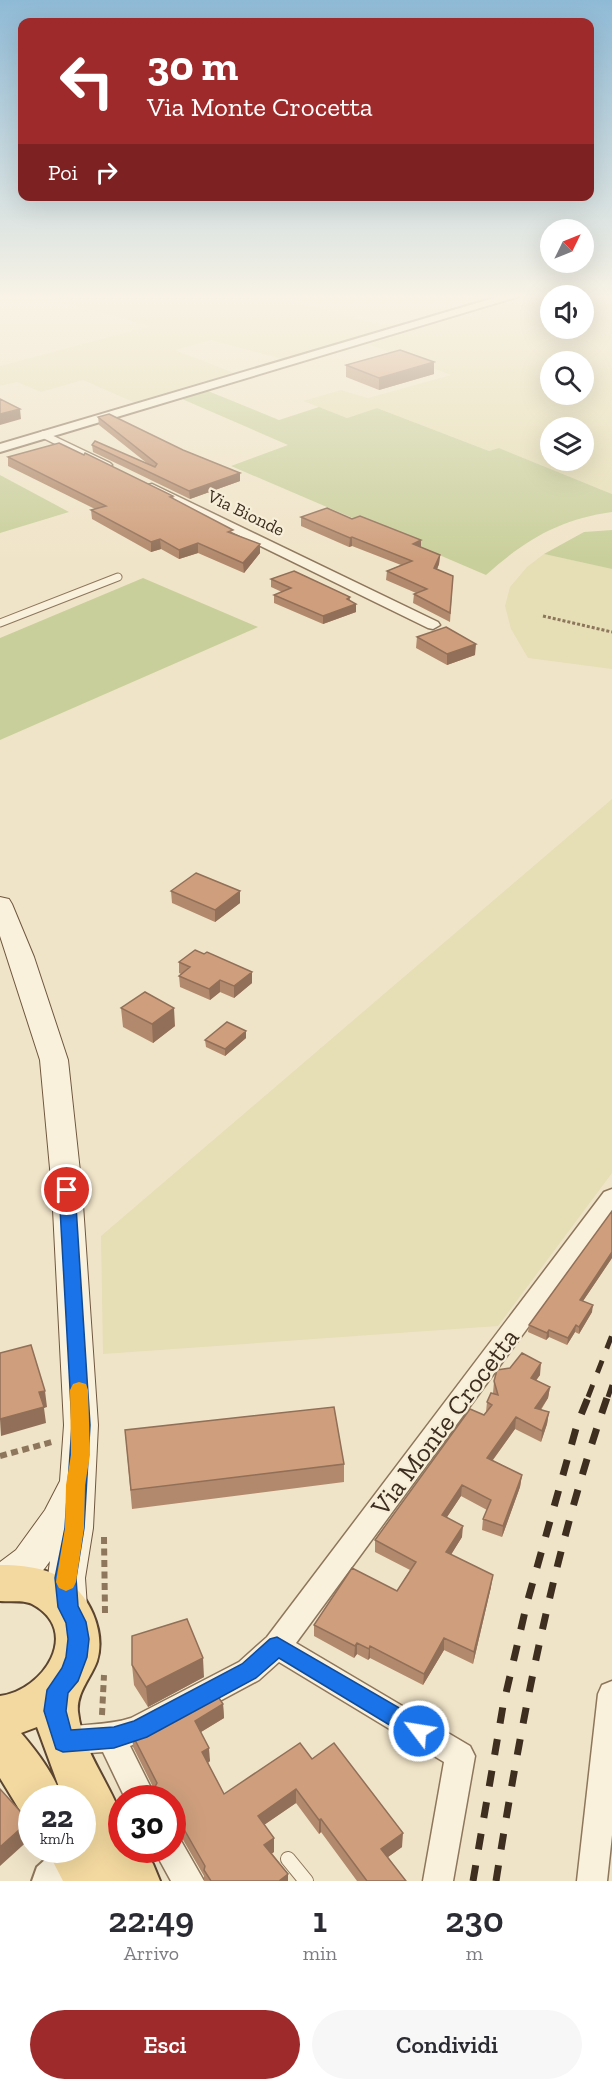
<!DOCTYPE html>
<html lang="it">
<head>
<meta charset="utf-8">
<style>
  body { margin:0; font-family:"Zilla Slab",serif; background:#f7f7f7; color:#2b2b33; height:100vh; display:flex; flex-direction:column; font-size:22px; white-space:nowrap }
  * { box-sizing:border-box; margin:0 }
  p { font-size:20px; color:#7c7c81 }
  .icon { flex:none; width:33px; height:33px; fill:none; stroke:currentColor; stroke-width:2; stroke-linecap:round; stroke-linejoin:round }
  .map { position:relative; height:1881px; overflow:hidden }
  .side { display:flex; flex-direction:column; background:#fff; flex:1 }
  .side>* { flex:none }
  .hud { position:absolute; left:18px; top:18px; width:576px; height:183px; border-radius:12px; box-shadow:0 6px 24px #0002; background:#9e2a2b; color:#fff; overflow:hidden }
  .needle { width:39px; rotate:47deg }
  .controls { position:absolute; left:540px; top:219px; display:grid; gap:12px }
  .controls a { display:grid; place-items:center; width:54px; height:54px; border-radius:50%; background:#fff; box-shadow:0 6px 24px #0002; font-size:30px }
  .speed { position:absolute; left:18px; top:1785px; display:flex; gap:12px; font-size:30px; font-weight:700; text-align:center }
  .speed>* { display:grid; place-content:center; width:78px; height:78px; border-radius:50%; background:#fff; box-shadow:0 6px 24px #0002; line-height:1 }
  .speed small { font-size:15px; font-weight:400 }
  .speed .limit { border:9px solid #d22; background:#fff; color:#111 }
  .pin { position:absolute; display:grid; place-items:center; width:51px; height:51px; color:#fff; margin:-26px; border:3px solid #fff; border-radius:50%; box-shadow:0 2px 6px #0007 }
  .me { position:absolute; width:66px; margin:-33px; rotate:301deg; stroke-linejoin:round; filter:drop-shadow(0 0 4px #0008) }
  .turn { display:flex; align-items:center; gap:21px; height:126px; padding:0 30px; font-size:27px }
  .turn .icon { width:78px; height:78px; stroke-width:2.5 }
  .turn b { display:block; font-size:42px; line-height:51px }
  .then { display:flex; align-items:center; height:57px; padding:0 30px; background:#0003; gap:12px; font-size:22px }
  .eta { display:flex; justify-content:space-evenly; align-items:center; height:102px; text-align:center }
  .eta b { font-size:36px; font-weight:600; line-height:42px }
  .action { display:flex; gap:12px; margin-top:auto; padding:12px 30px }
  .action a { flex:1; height:69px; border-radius:36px; background:#9e2a2b; color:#fff; font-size:24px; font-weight:600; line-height:69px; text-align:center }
  .action a+a { background:#f7f7f7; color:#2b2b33 }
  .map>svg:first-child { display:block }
  .farmland { fill:#e6deb5; fill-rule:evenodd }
  .green { fill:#c9cf9b }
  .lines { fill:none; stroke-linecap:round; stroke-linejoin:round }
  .service-far1-casing { stroke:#8d765c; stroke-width:9 }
  .service-casing { stroke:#8d765c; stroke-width:16 }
  .minor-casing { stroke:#8d765c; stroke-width:3 }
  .tertiary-casing { stroke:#8d765c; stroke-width:4 }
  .secondary-casing { stroke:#6f573f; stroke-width:2 }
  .primary-casing { stroke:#5b4430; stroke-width:4 }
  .path-far1 { stroke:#8d765c; stroke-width:3; stroke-dasharray:3 2; stroke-linecap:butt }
  .path { stroke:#8d765c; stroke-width:6; stroke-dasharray:7 4.5; stroke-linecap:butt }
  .service-far1 { stroke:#faf1dc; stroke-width:7 }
  .service { stroke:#faf1dc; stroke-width:14 }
  .minor { fill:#faf1dc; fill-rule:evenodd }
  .tertiary { fill:#faf1dc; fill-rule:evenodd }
  .secondary { fill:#faf1dc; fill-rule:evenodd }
  .primary { fill:#f3d9a0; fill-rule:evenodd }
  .rail-far1 { stroke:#3d2e20; stroke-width:5; stroke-dasharray:13 13; stroke-linecap:butt }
  .rail { stroke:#3d2e20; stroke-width:7; stroke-dasharray:16 16; stroke-linecap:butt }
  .wall { fill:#b2896c }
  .shaded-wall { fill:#916f58 }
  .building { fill:#cf9f7d; stroke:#916f58; stroke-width:1.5 }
  .route { fill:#1a73e8; stroke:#114b97; stroke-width:1.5 }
  .slow { fill:#f59e0b }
  .labels { text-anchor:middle; stroke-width:4.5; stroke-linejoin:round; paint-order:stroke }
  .far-street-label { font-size:18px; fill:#3d2e20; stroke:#f7eed8 }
  .near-street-label { font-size:27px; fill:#3d2e20; stroke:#f7eed8 }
</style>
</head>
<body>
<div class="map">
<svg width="612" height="1881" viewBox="0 0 612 1881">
  <rect width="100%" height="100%" fill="#f0e4c8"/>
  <path class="farmland" d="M 35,295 L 269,295 L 397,329 L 286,360 L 211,340 L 175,350 L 237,374 L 135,403 L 83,380 L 41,392 L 17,382 L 0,386 L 0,366 L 151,326 Z
    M 532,295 L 612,295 L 612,494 L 499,448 L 489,451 L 377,408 L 347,418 L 303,401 L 341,390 L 368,398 L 451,375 L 368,344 ZM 550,296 L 584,296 L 584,328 L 550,328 ZM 550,362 L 584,362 L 584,394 L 550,394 ZM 550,428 L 584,428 L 584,460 L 550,460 Z
    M 544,554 L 612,569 L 612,669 L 528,658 L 511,629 L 505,606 L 510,587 L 527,567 Z
    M 612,799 L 612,1173 L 498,1326 L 103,1354 L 101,1236 Z"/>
  <path class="green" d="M 208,391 L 279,420 L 319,407 L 347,418 L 377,408 L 489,451 L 499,448 L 612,494 L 612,512 C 560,519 525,540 486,575 L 231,466 L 288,445 L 182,399 Z
    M 0,475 L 69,512 L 0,533 Z
    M 612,530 L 612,569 L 544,554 L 584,532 Z
    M 143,578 L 258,627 L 0,740 L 0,638 Z"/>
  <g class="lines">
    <defs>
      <path id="service-far1" d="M 0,623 L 118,577"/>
      <path id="service" d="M 288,1859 L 306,1881"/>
      <path id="minor" d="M 43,431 L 110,463 L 112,465 L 110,467 L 102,467 L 39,436 L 37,434 Z
        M 152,484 L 438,622 L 440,625 L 433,629 L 428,628 L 148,491 L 148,485 Z
        M 612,1189 L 612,1213 L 296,1643 L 470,1746 L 475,1756 L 453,1881 L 423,1881 L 444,1762 L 279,1662 L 259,1680 L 149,1739 L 130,1746 L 156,1798 L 125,1798 L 103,1752 L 63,1755 L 53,1751 L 49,1741 L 53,1731 C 78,1722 105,1727 131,1718 L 239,1662 L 267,1637 L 604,1192 Z
        M 612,1681 L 612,1835 L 607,1881 L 577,1881 L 598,1694 L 602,1685 Z
        M 172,1836 L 180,1839 L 204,1881 L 171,1881 L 154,1850 L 172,1850 Z"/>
      <path id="tertiary" d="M 504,295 L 523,295 L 0,452 L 0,444 Z
        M 82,1840 L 89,1843 L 95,1856 L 89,1869 L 78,1881 L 32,1881 L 37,1867 L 56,1850 L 82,1850 Z"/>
      <path id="secondary" d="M 0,897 L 9,899 L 12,904 L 34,957 L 68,1060 L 82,1190 L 98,1425 L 93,1528 L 85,1578 L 87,1607 L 82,1619 L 68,1624 L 54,1619 C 46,1600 47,1581 50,1561 C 39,1577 20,1598 0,1599 L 0,1562 L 16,1550 L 45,1510 L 60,1481 L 64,1425 L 52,1190 L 40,1060 L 0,936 Z"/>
      <path id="primary" d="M 0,1565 C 21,1565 43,1567 62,1578 C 89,1592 106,1632 97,1661 C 91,1678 76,1693 78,1712 C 82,1749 107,1779 120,1813 C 124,1823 122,1839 122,1850 L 144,1850 L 153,1864 L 160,1881 L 63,1881 L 47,1850 L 82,1850 L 82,1798 L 63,1798 L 37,1727 L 21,1733 C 38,1753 54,1774 62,1798 L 32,1798 L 32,1818 L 22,1814 L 0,1778 L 0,1696 C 43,1691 83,1631 32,1604 C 24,1600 10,1602 0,1601 Z"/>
    </defs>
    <use href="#service-far1" class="service-far1-casing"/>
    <use href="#service" class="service-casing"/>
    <use href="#minor" class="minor-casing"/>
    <use href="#tertiary" class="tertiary-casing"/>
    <use href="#secondary" class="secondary-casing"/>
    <use href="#primary" class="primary-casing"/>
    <path class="path-far1" d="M 543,616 L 612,632"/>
    <path class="path" d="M 0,1456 L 52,1442
      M 104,1537 L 105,1613
      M 102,1715 L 104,1675"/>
    <use href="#service-far1" class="service-far1"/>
    <use href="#service" class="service"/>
    <use href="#minor" class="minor"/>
    <use href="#tertiary" class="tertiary"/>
    <use href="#secondary" class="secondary"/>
    <use href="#primary" class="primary"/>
    <path class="rail-far1" d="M 588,1397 L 612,1335
      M 608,1397 L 612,1385"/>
    <path class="rail" d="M 473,1881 L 503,1706 L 527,1603 L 577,1425 L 589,1395
      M 496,1881 C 522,1716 553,1553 608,1395"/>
  </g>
  <path class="wall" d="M 346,365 L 434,374 L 379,390 L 346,377 Z
    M 98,417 L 240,481 L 190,499 L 93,452 L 92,445 L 148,464 L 99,425 Z
    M 84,455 L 173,496 L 174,499 L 233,534 L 260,544 L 260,553 L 244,573 L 198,553 L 179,559 L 161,549 L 151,552 L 92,519 L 91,510 L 95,509 L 8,466 L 8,457 Z
    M 301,517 L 352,519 L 421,540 L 421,547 L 440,555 L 439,564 L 437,569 L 453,576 L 450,622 L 413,603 L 414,594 L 416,593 L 386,580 L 387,571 L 401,565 L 352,546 L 349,547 L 301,526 Z
    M 271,579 L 350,597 L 350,600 L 356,612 L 323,624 L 274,603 L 274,595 L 282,592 L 271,587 Z
    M 417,637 L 475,655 L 447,665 L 416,648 Z
    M 171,891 L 240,891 L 240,903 L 215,922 L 172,903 Z
    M 179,962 L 252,972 L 252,983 L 234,998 L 220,992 L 210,1000 L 180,987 L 179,976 L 181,974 L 179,973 Z
    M 121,1008 L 175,1026 L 153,1043 L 123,1027 Z
    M 246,1038 L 225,1056 L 206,1047 L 205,1040 Z
    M 612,1258 L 583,1301 L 592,1312 L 579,1334 L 575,1332 L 567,1345 L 549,1337 L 546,1340 L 528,1332 L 529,1325 Z
    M 540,1375 L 536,1380 L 550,1387 L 548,1398 L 541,1410 L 549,1412 L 547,1424 L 541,1442 L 515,1429 L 493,1460 L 522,1475 L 520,1487 L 502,1537 L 482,1530 L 483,1519 L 487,1510 L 461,1496 L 447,1517 L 462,1537 L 451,1554 L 491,1587 L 473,1664 L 444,1650 L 423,1685 L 370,1658 L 368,1660 L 357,1654 L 354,1658 L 314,1636 L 314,1625 L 397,1591 L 410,1570 L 375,1552 L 375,1540 L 486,1412 L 487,1402 L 493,1393 L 494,1381 Z
    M 125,1430 L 344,1464 L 344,1482 L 132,1509 Z
    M 132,1665 L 204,1677 L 148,1707 L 134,1685 Z
    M 223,1704 L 224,1718 L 201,1732 L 210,1761 L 208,1763 L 224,1794 L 312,1759 L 402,1847 L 388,1857 L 406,1881 L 357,1881 L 321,1832 L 319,1834 L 296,1803 L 264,1825 L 274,1852 L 272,1853 L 288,1874 L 288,1881 L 204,1881 L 204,1876 L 182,1838 L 172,1834 L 172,1798 L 156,1798 L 155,1791 L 133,1747 L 132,1734 Z"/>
  <path class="shaded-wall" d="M 434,362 L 434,374 L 379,390 L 379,378 Z
    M 20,409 L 21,419 L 0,425 L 0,414 Z
    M 240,473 L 240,481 L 190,499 L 189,491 Z
    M 352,537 L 352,546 L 349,547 L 350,538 Z
    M 160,539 L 161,549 L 151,552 L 151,542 Z
    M 421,540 L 421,549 L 413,544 Z
    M 198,543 L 198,553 L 179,559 L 179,550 Z
    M 260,544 L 260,553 L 244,573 L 243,563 Z
    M 440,555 L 439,564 L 434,577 L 434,568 Z
    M 356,604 L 356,612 L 323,624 L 323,616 Z
    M 476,644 L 475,655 L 447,665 L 447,654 Z
    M 240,891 L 240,903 L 215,922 L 215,910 Z
    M 252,972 L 252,983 L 234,998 L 234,986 Z
    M 220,980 L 220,992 L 210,1000 L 209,989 Z
    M 174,1008 L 175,1026 L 153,1043 L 152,1024 Z
    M 246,1031 L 246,1038 L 225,1056 L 225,1049 Z
    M 612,1252 L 612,1258 L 579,1307 L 580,1300 Z
    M 593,1305 L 592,1312 L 579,1334 L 579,1327 Z
    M 576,1325 L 575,1332 L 567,1345 L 568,1338 Z
    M 549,1330 L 549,1337 L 546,1340 L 547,1333 Z
    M 541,1363 L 540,1375 L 530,1389 L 531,1378 Z
    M 550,1387 L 548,1398 L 534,1419 L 535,1408 Z
    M 45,1391 L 47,1407 L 44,1408 L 46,1423 L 1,1436 L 0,1419 L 39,1392 Z
    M 549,1412 L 547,1424 L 541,1442 L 542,1431 Z
    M 516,1417 L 515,1429 L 486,1469 L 487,1458 Z
    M 522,1475 L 520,1487 L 502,1537 L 503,1526 Z
    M 462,1485 L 461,1496 L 441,1526 L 442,1515 Z
    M 463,1526 L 462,1537 L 446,1563 L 446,1552 Z
    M 493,1575 L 491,1587 L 473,1664 L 474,1652 Z
    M 444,1638 L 444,1650 L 423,1685 L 424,1674 Z
    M 357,1643 L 357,1654 L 354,1658 L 355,1646 Z
    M 370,1646 L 370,1658 L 368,1660 L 369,1649 Z
    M 203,1658 L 204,1677 L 148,1707 L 146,1687 Z
    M 223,1704 L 224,1718 L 196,1735 L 195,1721 Z
    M 209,1748 L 210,1761 L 203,1766 L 202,1752 Z
    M 296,1789 L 296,1803 L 258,1829 L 258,1816 Z
    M 321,1819 L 321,1832 L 319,1834 L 319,1820 Z
    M 29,1821 L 32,1837 L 0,1866 L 0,1847 Z
    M 403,1833 L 402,1847 L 381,1862 L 381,1849 Z
    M 274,1838 L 274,1852 L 265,1858 L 264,1845 Z
    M 288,1874 L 288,1881 L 279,1881 Z"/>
  <path class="building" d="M 400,350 L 434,362 L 379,378 L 346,365 Z
    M 0,399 L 20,409 L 0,414 Z
    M 109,414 L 183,450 L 240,473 L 189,491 L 92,445 L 95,441 L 155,467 L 157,464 L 98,417 Z
    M 59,443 L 84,455 L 85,453 L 173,496 L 170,497 L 233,530 L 228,532 L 260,544 L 243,563 L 198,543 L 179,550 L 160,539 L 151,542 L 91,510 L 106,506 L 8,457 Z
    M 327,508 L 352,519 L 360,516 L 421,540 L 413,544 L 440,555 L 434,568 L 453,576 L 450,613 L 414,594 L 427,589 L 387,571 L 412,561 L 352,537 L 350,538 L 301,517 Z
    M 294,571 L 350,597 L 347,599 L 356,604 L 323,616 L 274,595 L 291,588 L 271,579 Z
    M 446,627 L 476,644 L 447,654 L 417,637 Z
    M 196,873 L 240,891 L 215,910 L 171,891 Z
    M 195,950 L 204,954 L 207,952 L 252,972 L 234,986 L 220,980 L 209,989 L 179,976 L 190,967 L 179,962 Z
    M 145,992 L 174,1008 L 152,1024 L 121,1008 Z
    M 227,1022 L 246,1031 L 225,1049 L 205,1040 Z
    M 612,1211 L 612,1252 L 580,1300 L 593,1305 L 579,1327 L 576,1325 L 568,1338 L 549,1330 L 547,1333 L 529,1325 Z
    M 31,1345 L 45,1391 L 39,1392 L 44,1407 L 0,1419 L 0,1353 Z
    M 522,1353 L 541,1363 L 531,1378 L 550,1387 L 535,1408 L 549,1412 L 542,1431 L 516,1417 L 487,1458 L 522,1475 L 503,1526 L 483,1519 L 491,1500 L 462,1485 L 442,1515 L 463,1526 L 446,1552 L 493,1575 L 474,1652 L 444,1638 L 424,1674 L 370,1646 L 369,1649 L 357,1643 L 355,1646 L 314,1625 L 352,1568 L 397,1591 L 416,1562 L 375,1540 L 470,1409 L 484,1415 L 492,1405 L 487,1402 L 491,1393 L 498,1395 L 494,1381 L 497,1370 L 510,1368 Z
    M 334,1407 L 344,1464 L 131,1490 L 125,1430 Z
    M 187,1619 L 203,1658 L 146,1687 L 132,1665 L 132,1636 Z
    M 215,1692 L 223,1704 L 195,1721 L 209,1748 L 202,1752 L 224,1794 L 300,1743 L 312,1759 L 334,1743 L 403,1833 L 381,1849 L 406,1881 L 367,1881 L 321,1819 L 319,1820 L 296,1789 L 258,1816 L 274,1838 L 264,1845 L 288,1874 L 279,1881 L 211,1881 L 204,1870 L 205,1866 L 181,1824 L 172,1821 L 172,1798 L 160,1798 L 155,1787 L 157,1783 L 132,1734 L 149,1727 Z
    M 0,1789 L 29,1821 L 0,1847 Z"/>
  <linearGradient id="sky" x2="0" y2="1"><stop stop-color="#8fbad6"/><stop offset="0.53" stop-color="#f8f3e6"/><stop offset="1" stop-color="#f8f3e6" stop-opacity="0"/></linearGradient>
  <rect width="612" height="559" fill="url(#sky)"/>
  <path class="route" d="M 67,1184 L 73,1185 L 75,1190 L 90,1425 L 84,1528 L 76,1578 L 78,1606 L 86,1622 L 89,1639 L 87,1657 L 78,1681 L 68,1693 L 66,1711 L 71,1730 L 114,1727 L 134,1721 L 242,1664 L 270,1639 L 277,1637 L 427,1724 L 430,1731 L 427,1738 L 419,1741 L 411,1738 L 279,1658 L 256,1678 L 147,1737 L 114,1748 L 63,1752 L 56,1749 L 44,1711 L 47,1690 L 62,1668 L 66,1657 L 68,1639 L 66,1623 L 58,1607 L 55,1578 L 65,1528 L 72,1425 L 59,1190 L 61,1185 Z"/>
  <path class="slow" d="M 79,1382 L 86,1384 L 88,1390 L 90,1455 L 85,1485 L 84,1528 L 76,1582 L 73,1588 L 66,1591 L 59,1588 L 56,1582 L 65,1528 L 66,1485 L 71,1455 L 70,1390 L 73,1384 Z"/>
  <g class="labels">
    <g class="far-street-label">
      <text transform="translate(246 513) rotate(26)" y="6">Via Bionde</text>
    </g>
    <g class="near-street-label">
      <text transform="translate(445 1422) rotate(-53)" y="9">Via Monte Crocetta</text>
    </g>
  </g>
</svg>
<div class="controls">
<a><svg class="needle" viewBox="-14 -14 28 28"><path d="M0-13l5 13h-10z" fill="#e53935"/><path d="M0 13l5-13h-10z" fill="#7c7c81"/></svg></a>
<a><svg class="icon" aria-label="sound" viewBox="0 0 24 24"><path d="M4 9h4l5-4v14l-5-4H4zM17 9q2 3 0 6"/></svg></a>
<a><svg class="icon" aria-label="search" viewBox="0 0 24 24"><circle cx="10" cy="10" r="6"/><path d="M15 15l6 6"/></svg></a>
<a><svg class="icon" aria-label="layers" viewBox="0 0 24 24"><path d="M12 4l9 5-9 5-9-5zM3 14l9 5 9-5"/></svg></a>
</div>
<div class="speed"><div>22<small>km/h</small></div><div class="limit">30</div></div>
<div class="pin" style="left:67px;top:1190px;background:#d93025"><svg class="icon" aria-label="arrive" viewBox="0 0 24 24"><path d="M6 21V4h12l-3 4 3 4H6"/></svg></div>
<svg class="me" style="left:419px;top:1731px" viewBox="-20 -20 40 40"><circle r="17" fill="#1a73e8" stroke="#fff" stroke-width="3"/><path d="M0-11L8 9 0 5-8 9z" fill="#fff"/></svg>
<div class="hud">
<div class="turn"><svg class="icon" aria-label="left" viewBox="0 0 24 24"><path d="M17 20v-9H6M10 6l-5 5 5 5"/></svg><div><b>30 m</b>Via Monte Crocetta</div></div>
<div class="then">Poi<svg class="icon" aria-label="right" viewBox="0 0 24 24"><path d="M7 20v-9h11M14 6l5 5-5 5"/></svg></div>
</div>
</div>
<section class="side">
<div class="eta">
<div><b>22:49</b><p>Arrivo</p></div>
<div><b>1</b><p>min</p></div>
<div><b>230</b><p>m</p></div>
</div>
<div class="action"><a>Esci</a><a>Condividi</a></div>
</section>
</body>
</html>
